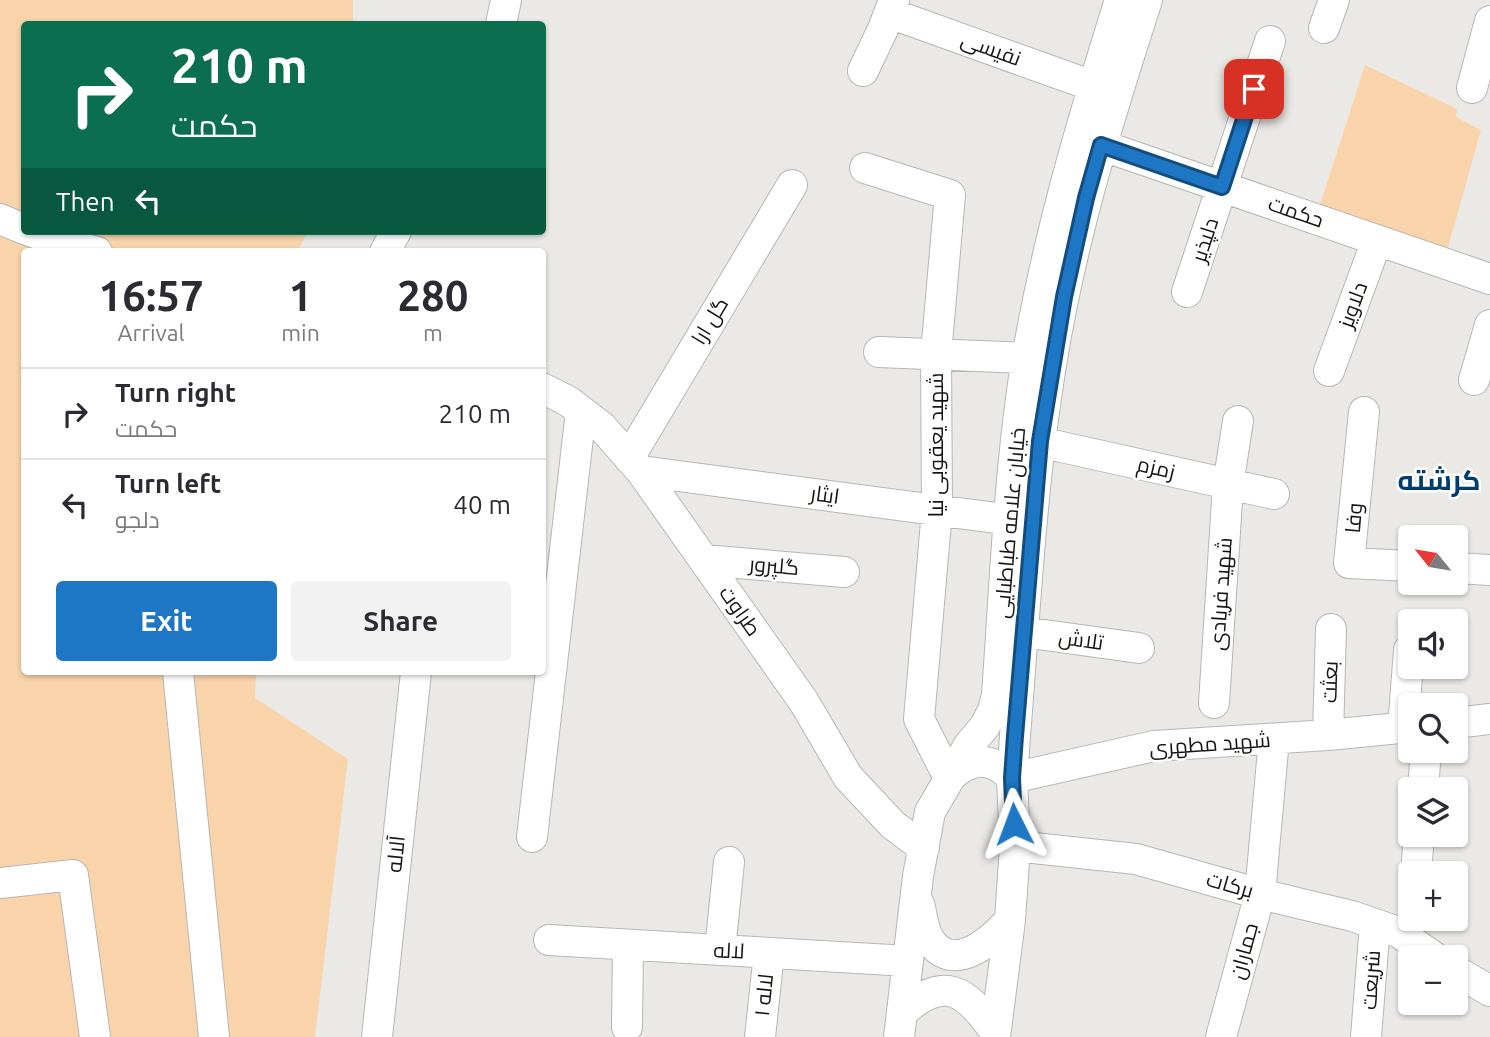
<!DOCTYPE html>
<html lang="en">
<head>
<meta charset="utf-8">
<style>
  body { margin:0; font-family:Ubuntu,Cairo,sans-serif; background:#f2f2f3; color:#2b2b33; height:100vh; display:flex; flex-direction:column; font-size:26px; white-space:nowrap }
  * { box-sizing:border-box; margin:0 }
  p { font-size:23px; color:#7c7c81 }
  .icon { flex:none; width:38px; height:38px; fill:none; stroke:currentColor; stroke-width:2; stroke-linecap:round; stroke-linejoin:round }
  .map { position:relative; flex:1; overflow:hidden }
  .side { position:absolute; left:21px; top:248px; width:525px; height:427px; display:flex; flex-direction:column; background:#fff; border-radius:7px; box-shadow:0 2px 5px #0004 }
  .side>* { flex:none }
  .hud { position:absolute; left:21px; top:21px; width:525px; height:214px; border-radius:7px; box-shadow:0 2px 5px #0004; background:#0b6e4f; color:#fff; overflow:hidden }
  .needle { width:46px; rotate:300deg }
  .controls { position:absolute; left:1398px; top:525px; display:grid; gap:14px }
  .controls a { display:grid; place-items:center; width:70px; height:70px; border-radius:7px; background:#fff; box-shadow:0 2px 5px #0004; font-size:35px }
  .pin { position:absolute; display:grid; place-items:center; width:60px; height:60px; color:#fff; margin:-30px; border-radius:14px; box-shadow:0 4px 10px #0006 }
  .me { position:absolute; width:77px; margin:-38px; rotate:357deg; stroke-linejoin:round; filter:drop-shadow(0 0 5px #0008) }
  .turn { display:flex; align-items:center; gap:24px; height:147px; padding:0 35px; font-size:32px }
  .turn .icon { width:91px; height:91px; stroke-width:2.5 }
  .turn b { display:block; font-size:49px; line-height:60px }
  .then { display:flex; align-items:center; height:66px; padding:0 35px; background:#0003; gap:14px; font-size:26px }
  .eta { display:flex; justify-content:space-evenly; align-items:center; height:119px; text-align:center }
  .eta b { font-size:42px; font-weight:600; line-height:49px }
  .button { display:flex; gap:14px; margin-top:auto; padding:14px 35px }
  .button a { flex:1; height:80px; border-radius:7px; background:#1d77c4; color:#fff; font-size:28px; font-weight:600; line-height:80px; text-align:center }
  .button a+a { background:#f2f2f3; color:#2b2b33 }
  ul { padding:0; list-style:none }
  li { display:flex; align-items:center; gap:21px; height:91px; padding:0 35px; border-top:2px solid #e1e1e2 }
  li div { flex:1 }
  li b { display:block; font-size:26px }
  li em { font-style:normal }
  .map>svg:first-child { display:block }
  .green { fill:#f9d4aa }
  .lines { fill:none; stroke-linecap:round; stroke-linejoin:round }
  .minor-casing { stroke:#b8b6b4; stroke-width:32 }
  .minor { stroke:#fff; stroke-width:30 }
  .route-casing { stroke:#134d7f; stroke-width:18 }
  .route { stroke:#1d77c4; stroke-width:12 }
  .labels { text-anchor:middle; stroke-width:5; stroke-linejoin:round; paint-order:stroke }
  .street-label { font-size:21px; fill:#161514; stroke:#fff }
  .district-label { font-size:28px; font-weight:bold; fill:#003d6d; stroke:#fff }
</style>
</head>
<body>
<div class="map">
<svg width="1490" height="1037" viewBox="0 0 1490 1037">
  <rect width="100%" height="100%" fill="#ebe9e6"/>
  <path class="green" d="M 0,0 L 353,0 L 353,24 L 24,24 L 24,231 L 308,231 L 297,252 L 24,252 L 24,672 L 256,672 L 255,698 L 348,759 L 315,1037 L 0,1037 Z
    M 1365,65 L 1457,109 L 1456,117 L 1481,130 L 1447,251 L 1319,208 Z"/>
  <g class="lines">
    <defs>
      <path id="minor" d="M 889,13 L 1093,86 L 1110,90
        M 501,24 L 506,0
        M 1324,28 L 1334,0
        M 863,71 L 883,29 L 894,0
        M 1472,88 L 1490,21
        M 1083,139 L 1490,279
        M 865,168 L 950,195 L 936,354 L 937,510 L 919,719 L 949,778 C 971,757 991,756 1012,778 L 1154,746 L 1328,735 L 1410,727
        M 0,219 L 24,229
        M 30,231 L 62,243 L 97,252
        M 385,252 L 396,231
        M 1187,292 L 1270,41
        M 879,352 L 1027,358 L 1047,362
        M 1329,371 L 1377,240
        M 1474,380 L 1490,325
        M 542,388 L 568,401 L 602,427 L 641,471 L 804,702 L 848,777 L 893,825 L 924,848
        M 1364,412 L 1349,563 L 1410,566
        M 1021,438 L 1274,494
        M 629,458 L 792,185
        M 641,471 L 1026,522
        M 704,560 L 844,572
        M 1456,568 L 1490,570
        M 1023,632 L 1139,648
        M 178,672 L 214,1037
        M 1214,703 L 1228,485 L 1238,421
        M 1456,723 L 1490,719
        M 1403,728 L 1409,650
        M 1328,735 L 1331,629
        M 1423,789 L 1426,751
        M 532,837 L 581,411
        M 1015,846 L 1136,859 L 1260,894 L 1352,916 L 1398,932 L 1434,957
        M 1416,873 L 1419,835
        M 0,883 L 73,875 L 95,1037
        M 919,904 C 922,914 923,928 928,937 C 951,977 990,942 1010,920
        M 549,940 L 908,961
        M 720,950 L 729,862
        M 1456,971 L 1490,991
        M 902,1013 C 944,973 967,991 995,1032
        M 627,1027 L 628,945
        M 377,1037 L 416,672
        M 760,1037 L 769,953
        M 899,1037 L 918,876 L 930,812 L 969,745 L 985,726 L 993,710 L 997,695 C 1005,583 1009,469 1027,358 C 1048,236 1083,118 1120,0
        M 995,1037 L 1010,920 L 1015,846 L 1012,778 L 1015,736 C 1025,612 1031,488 1051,365 C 1071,240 1108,120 1147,0
        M 1221,1037 L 1260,894 L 1274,739
        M 1366,1037 L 1375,924"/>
    </defs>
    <use href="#minor" class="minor-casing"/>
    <use href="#minor" class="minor"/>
  </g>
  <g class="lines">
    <defs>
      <path id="route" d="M 1014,824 L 1012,778 L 1015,736 L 1040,441 L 1064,297 L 1086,198 L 1101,145 L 1222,187 L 1254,89"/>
    </defs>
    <use href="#route" class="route-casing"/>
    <use href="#route" class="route"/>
  </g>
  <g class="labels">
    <g class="street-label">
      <text transform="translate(991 49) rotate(20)" y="7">نفیسی</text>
      <text transform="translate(1296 212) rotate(19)" y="7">حکمت</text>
      <text transform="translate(1205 240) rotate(-72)" y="7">دلپذیر</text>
      <text transform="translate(1353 305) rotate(-70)" y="7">دلاویز</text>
      <text transform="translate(710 321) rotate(-59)" y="7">گل ارا</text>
      <text transform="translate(936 445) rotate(-90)" y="7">شهید یعقوبی نیا</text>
      <text transform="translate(1156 468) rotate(13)" y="7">زمزم</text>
      <text transform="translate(825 495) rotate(8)" y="7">ایثار</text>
      <text transform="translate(1354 518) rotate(-85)" y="7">وفا</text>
      <text transform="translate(1010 523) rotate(-85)" y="7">خیابان علامه طباطبایی</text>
      <text transform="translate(774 566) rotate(5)" y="7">گلپرور</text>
      <text transform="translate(1221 594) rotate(-86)" y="7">شهید فریادی</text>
      <text transform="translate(740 611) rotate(55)" y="7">طراوت</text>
      <text transform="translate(1081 640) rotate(8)" y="7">تلاش</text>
      <text transform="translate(1330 682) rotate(-88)" y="7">بعثت</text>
      <text transform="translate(1210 744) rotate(-4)" y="7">شهید مطهری</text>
      <text transform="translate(396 854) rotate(-84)" y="7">آلاله</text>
      <text transform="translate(1230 885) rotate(16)" y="7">برکات</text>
      <text transform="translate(729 951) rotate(3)" y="7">لاله</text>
      <text transform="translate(1244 951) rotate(-75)" y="7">جماران</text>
      <text transform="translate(1371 980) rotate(-86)" y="7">شریعت</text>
      <text transform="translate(764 995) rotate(-84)" y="7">لاله ۱</text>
    </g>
    <g class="district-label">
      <text x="1439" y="490">کرشته</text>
    </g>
  </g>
</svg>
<div class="controls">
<a><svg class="needle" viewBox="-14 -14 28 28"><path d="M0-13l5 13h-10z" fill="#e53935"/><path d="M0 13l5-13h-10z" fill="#7c7c81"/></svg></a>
<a><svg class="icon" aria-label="sound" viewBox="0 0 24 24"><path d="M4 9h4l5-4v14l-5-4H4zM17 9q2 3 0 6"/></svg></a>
<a><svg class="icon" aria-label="search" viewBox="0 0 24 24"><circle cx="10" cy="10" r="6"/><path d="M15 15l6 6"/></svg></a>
<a><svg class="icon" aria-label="layers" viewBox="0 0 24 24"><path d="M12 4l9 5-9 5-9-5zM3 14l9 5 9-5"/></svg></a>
<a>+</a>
<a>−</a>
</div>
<div class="pin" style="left:1254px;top:89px;background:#d93025"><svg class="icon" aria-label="arrive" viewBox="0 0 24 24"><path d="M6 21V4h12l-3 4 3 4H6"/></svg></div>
<svg class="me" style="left:1014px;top:824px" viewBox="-20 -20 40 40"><path d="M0-17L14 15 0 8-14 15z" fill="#1d77c4" stroke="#fff" stroke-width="4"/></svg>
<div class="hud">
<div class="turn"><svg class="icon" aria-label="right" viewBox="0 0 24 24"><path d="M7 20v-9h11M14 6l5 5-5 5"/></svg><div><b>210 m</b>حکمت</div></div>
<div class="then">Then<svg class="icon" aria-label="left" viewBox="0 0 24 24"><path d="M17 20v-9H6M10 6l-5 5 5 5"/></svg></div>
</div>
<section class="side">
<div class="eta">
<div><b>16:57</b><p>Arrival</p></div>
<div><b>1</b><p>min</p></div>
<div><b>280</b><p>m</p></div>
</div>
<ul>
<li><svg class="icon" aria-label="right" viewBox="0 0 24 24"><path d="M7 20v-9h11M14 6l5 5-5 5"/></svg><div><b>Turn right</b><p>حکمت</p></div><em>210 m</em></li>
<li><svg class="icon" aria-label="left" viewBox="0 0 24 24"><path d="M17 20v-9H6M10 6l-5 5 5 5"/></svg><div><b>Turn left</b><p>دلجو</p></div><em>40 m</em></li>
</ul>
<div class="button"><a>Exit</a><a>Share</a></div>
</section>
</div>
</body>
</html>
